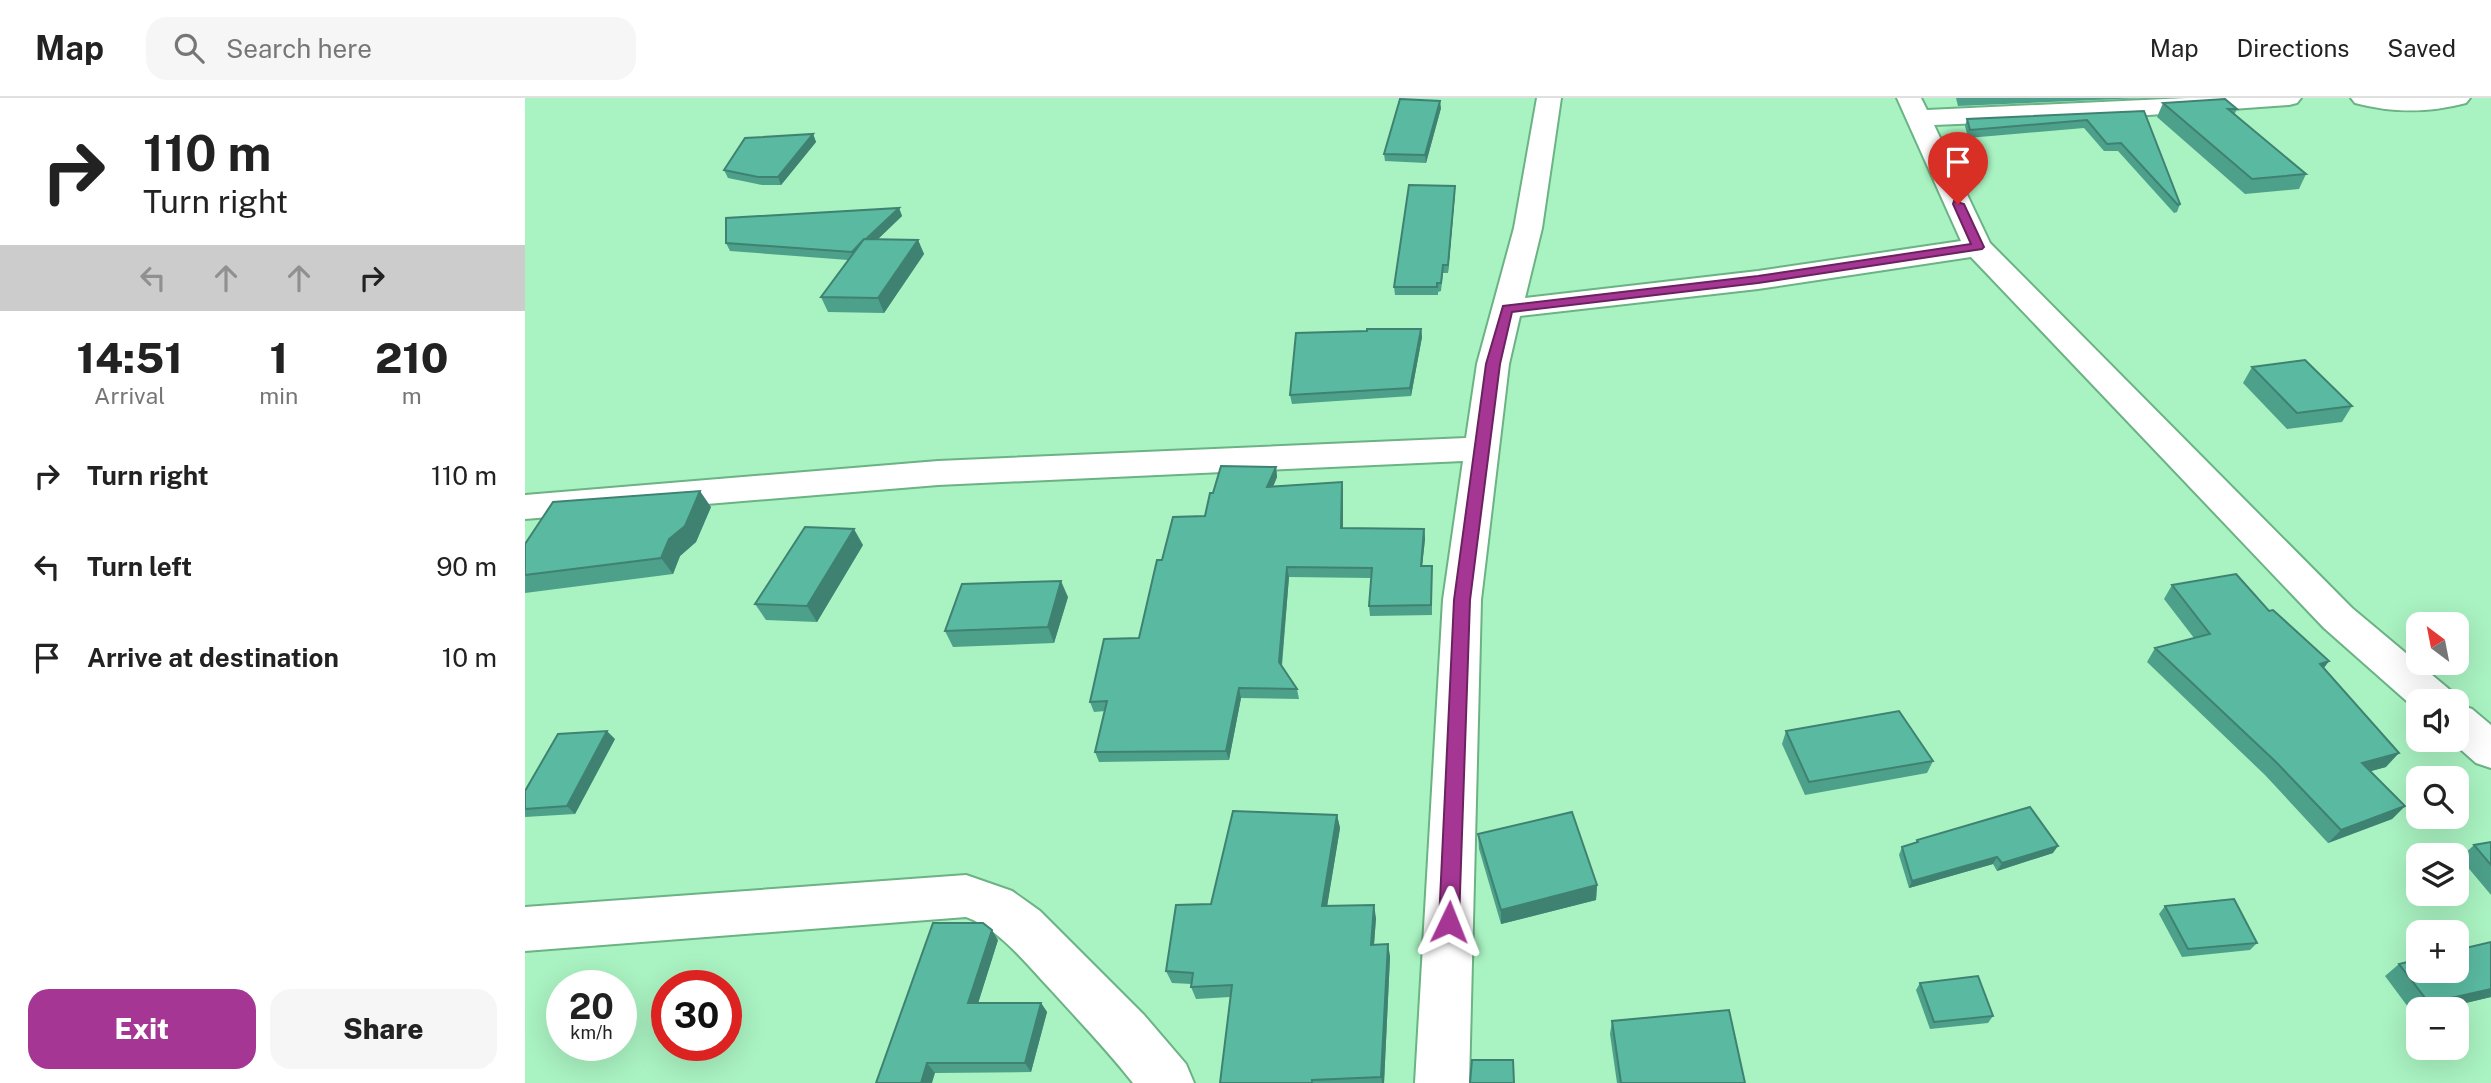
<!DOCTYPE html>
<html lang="en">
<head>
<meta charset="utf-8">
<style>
  body { margin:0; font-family:"Public Sans",sans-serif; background:#f6f6f6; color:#222; height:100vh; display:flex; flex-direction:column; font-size:26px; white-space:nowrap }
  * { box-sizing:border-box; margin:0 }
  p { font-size:23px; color:#767676 }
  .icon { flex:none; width:38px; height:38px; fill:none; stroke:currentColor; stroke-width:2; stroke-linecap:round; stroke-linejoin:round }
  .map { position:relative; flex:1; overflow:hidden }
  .panel { display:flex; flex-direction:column; background:#fff; width:525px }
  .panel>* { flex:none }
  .guide { background:#fff; color:#222; overflow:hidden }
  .needle { width:46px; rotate:328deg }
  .controls { position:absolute; left:1881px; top:514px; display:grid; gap:14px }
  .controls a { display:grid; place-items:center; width:63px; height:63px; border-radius:14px; background:#fff; box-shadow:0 7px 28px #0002; font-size:35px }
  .speed { position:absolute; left:21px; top:872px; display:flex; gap:14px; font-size:35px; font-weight:700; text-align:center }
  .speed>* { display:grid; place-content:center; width:91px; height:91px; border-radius:50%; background:#fff; box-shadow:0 7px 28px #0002; line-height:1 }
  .speed small { font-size:18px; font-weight:400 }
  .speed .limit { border:10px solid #d22; background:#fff; color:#111 }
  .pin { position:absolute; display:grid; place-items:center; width:60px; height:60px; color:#fff; margin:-72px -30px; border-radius:50% 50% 50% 0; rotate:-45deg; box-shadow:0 0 7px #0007 }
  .pin .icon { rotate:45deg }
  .me { position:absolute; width:77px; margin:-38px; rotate:2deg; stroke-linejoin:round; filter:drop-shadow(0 0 5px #0008) }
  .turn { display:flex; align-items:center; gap:24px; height:147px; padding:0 28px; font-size:32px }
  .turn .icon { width:91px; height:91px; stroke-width:2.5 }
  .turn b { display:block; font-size:49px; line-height:60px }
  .lanes { display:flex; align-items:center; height:66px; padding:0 28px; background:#0003; justify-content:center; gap:35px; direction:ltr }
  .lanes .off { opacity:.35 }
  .eta { display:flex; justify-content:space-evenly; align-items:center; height:119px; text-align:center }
  .eta b { font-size:42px; font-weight:800; line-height:49px }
  .primary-button { display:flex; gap:14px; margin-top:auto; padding:14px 28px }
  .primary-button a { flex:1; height:80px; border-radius:21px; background:#a53694; color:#fff; font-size:28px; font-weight:800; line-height:80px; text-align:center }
  .primary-button a+a { background:#f6f6f6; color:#222 }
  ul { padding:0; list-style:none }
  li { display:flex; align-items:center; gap:21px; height:91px; padding:0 28px }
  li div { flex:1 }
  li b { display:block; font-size:26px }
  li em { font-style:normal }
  header { display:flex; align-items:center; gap:42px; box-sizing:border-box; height:98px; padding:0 35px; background:#fff; border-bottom:2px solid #e0e0e0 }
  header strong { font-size:33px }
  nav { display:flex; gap:38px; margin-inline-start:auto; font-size:24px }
  .search { width:490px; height:63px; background:#f6f6f6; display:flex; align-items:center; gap:18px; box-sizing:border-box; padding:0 24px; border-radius:21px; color:#767676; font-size:26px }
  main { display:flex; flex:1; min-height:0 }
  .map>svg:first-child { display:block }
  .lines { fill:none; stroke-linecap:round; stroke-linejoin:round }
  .street-casing { stroke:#6bb284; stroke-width:4 }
  .street { fill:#fff; fill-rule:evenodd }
  .wall { fill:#4da08a }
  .shaded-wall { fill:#3f8271 }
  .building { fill:#5abaa1; stroke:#3f8271; stroke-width:2 }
  .route { fill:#a53694; stroke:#6b2360; stroke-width:2 }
</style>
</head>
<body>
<header>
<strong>Map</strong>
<div class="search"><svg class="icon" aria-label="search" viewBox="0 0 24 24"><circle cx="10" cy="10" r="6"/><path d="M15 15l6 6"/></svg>Search here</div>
<nav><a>Map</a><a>Directions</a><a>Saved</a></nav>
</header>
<main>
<section class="panel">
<div class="guide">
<div class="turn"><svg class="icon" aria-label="right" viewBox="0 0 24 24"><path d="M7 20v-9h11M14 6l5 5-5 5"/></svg><div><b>110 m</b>Turn right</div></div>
<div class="lanes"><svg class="icon off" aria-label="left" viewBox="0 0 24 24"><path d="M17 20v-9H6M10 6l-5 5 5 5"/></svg><svg class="icon off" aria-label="ahead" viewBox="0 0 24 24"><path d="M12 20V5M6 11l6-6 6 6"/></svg><svg class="icon off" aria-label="ahead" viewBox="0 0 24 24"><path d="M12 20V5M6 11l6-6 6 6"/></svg><svg class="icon" aria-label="right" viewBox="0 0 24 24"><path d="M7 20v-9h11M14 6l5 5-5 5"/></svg></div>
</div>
<div class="eta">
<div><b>14:51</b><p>Arrival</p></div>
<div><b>1</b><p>min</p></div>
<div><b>210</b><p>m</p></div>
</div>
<ul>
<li><svg class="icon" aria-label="right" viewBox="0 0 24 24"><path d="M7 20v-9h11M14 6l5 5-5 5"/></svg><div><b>Turn right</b></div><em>110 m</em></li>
<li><svg class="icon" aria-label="left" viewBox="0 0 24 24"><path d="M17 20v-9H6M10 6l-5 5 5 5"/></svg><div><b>Turn left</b></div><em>90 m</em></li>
<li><svg class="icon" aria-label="arrive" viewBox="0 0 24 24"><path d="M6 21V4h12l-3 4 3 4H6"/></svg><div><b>Arrive at destination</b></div><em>10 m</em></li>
</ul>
<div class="primary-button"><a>Exit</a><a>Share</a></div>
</section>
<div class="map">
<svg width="1966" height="985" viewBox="0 0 1966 985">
  <rect width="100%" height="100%" fill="#a9f2c1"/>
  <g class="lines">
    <defs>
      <path id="street" d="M 1012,0 L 1036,0 L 1017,130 L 1000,200 L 1233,173 L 1436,143 L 1372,0 L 1396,0 L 1402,12 L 1662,0 L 1776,0 L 1772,5 L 1764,7 L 1596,19 L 1409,27 L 1465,145 L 1827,510 L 1925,592 L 1931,604 L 1894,604 L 1894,614 L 1799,530 L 1446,159 L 1233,191 L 995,218 L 984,266 L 956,502 L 944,985 L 890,985 L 918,502 L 938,363 L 413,387 L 0,421 L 0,397 L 413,363 L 941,340 L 952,266 L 989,130 Z
        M 1826,0 L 1945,0 L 1941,5 C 1903,15 1868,15 1830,5 Z
        M 1932,606 L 1947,611 L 1966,627 L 1966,670 L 1951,665 L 1925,642 L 1932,642 Z
        M 441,777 L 487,793 L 515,813 L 619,917 L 661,966 L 669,985 L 608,985 C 582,952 554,923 526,892 C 501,866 476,832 441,819 L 0,853 L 0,809 Z"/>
    </defs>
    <use href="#street" class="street-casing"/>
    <use href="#street" class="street"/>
  </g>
  <path class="wall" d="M 1431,0 L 1616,0 L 1433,8 Z
    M 1638,5 L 1712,11 L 1709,17 L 1781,76 L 1774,91 L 1720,96 L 1632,19 Z
    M 916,10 L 901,65 L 860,63 L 859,56 Z
    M 1599,14 L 1655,106 L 1652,114 L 1649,115 L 1593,53 L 1579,53 L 1559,30 L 1443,40 L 1440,28 L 1442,21 Z
    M 288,36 L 291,44 L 256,87 L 237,87 L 203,80 L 199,72 Z
    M 930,95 L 923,175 L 918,175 L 916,193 L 913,194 L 913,197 L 870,197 L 869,189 Z
    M 374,110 L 377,118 L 353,141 L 393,142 L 399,156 L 359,215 L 303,214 L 296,199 L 323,162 L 205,153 L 201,145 Z
    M 896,231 L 897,239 L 886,298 L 767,306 L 765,297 Z
    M 1727,269 L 1827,308 L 1817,324 L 1762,331 L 1718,285 Z
    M 751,369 L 752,379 L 748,388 L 817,384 L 818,394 L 818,430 L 899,431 L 900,441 L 897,468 L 907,468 L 907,517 L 845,518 L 844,508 L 846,480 L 764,479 L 757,568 L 772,591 L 774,601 L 716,600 L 704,662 L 574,664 L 570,654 L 580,613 L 569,614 L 565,604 L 614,540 L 637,462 L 680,418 L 688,395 Z
    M 186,409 L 171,444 L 155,458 L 148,476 L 0,495 L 0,446 Z
    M 338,447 L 292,524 L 241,522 L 230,506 Z
    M 1647,487 L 1744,513 L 1804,563 L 1799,570 L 1861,669 L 1845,673 L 1880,708 L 1867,721 L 1803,745 L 1740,677 L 1622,564 L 1630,550 L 1669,540 L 1639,501 Z
    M 543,499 L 529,545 L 428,549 L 420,533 Z
    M 1261,633 L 1408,663 L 1402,675 L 1280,697 L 1257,646 Z
    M 90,641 L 50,716 L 0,719 L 0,693 Z
    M 812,717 L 815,730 L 802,808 L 851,820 L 849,847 L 863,846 L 865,859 L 859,985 L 695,985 L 705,899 L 671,901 L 666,889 L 667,886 L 647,885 L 641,873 L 686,806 Z
    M 953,736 L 1072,787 L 1071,802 L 976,826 L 954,751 Z
    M 1392,742 L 1528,755 L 1472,773 L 1468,766 L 1384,790 L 1374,757 L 1377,749 L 1391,744 Z
    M 1966,744 L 1966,797 L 1935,760 L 1949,747 Z
    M 1640,808 L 1732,845 L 1725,852 L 1657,859 L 1634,816 Z
    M 473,842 L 453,905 L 516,905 L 522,914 L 506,974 L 410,975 L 351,985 Z
    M 1966,844 L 1966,899 L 1911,912 L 1894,912 L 1894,916 L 1889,917 L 1860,878 L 1874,866 Z
    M 1395,885 L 1468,918 L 1463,925 L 1405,931 L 1391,892 Z
    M 1087,923 L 1220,985 L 1092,985 L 1085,936 Z"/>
  <path class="shaded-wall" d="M 915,3 L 916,10 L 901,65 L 900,57 Z
    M 288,36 L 291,44 L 256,87 L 253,79 Z
    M 930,88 L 930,95 L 923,175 L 923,167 Z
    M 374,110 L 377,118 L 330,163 L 327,154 Z
    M 393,142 L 399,156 L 359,215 L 353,200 Z
    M 896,231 L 897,239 L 886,298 L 885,290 Z
    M 751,369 L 752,379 L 744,399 L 742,389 Z
    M 817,384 L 818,394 L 818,440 L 816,430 Z
    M 175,393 L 186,409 L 171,444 L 155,458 L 148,476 L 136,460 L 144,441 Z
    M 329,431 L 338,447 L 292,524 L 282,508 Z
    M 899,431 L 900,441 L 896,478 L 896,468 Z
    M 762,469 L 764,479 L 756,573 L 754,564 Z
    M 536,483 L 543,499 L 529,545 L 523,529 Z
    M 1804,563 L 1793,577 L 1795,566 Z
    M 714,590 L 716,600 L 704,662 L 701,653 Z
    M 82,633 L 90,641 L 50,716 L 42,708 Z
    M 1874,655 L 1861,669 L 1825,679 L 1837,665 Z
    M 1880,708 L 1867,721 L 1803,745 L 1816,732 Z
    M 812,717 L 815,730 L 800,821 L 797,808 Z
    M 1533,748 L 1528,755 L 1472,773 L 1477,765 Z
    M 1472,759 L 1468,766 L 1384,790 L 1387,783 Z
    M 1072,787 L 1071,802 L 976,826 L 976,812 Z
    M 849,807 L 851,820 L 848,859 L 846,847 Z
    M 467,832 L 473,842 L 450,915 L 443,905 Z
    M 863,846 L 865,859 L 859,985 L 857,985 L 856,979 Z
    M 1966,891 L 1966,899 L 1911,912 L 1896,912 L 1904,905 Z
    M 516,905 L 522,914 L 506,974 L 500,965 Z
    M 402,965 L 410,975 L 407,985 L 396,985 Z"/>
  <path class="building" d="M 875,1 L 915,3 L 900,57 L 859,56 Z
    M 1700,1 L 1712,11 L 1703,11 L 1781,76 L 1727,81 L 1638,5 Z
    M 1619,13 L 1655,106 L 1653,107 L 1596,45 L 1582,46 L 1562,22 L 1445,32 L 1442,21 Z
    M 288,36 L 253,79 L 233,79 L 199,72 L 220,40 Z
    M 884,87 L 930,88 L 923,167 L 918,167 L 916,185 L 912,185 L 912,189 L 869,189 Z
    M 374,110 L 341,141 L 339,141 L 327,154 L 201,145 L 201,120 Z
    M 339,141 L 393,142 L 353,200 L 296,199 Z
    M 842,231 L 896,231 L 885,290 L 765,297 L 771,235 L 842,233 Z
    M 1780,262 L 1827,308 L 1772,315 L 1727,269 Z
    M 696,368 L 751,369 L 742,389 L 817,384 L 816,430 L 899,431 L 896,468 L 907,468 L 906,507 L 844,508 L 847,470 L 762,469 L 754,564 L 772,591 L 714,590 L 701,653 L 570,654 L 582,603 L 565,604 L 579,541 L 614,540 L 632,462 L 637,462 L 648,419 L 680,418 L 685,395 L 688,395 Z
    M 175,393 L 160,428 L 144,441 L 136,460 L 0,477 L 0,446 L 28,404 Z
    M 280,429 L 329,431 L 282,508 L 230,506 Z
    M 1711,476 L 1744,513 L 1748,512 L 1804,563 L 1795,566 L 1874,655 L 1837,665 L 1880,708 L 1816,732 L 1751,664 L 1630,550 L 1685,536 L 1647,487 Z
    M 536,483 L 523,529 L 420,533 L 437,486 Z
    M 1374,613 L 1408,663 L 1284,684 L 1261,633 Z
    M 82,633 L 42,708 L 0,711 L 0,693 L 33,636 Z
    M 1505,709 L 1533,748 L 1477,765 L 1472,759 L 1387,783 L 1377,749 L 1393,744 L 1392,742 Z
    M 708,713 L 812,717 L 797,808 L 849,807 L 846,847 L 863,846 L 856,979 L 787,982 L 787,985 L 695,985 L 707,887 L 666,889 L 668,875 L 641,873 L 651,807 L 686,806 Z
    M 1047,714 L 1072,787 L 976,812 L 953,736 Z
    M 1966,744 L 1966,767 L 1949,747 Z
    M 1709,801 L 1732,845 L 1663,851 L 1640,808 Z
    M 408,825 L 458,825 L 467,832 L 443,905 L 516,905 L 500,965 L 402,965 L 396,985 L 351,985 Z
    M 1966,844 L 1966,891 L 1904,905 L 1874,866 L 1894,861 L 1894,873 L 1932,873 L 1932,852 Z
    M 1453,878 L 1468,918 L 1409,924 L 1395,885 Z
    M 1204,912 L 1220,985 L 1096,985 L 1087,923 Z
    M 947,962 L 988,962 L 989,985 L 945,985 Z"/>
  <path class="route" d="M 1429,103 L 1439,106 L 1459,149 L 1457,151 L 1233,185 L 987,214 L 975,266 L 945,502 L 934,824 L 931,831 L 924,833 L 917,831 L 914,824 L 929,502 L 961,266 L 978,208 L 1233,178 L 1446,146 L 1428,106 Z"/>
</svg>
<div class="controls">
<a><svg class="needle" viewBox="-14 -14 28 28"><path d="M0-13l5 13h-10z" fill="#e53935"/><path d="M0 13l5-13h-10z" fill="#767676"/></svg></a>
<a><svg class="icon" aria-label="sound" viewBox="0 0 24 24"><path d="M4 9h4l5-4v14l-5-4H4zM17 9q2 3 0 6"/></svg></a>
<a><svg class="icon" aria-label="search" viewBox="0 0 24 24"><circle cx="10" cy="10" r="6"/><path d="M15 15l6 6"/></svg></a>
<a><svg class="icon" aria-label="layers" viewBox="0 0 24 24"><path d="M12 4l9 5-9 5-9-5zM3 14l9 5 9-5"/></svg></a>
<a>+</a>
<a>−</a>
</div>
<div class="speed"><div>20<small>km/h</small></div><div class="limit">30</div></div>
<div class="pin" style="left:1433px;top:106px;background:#d93025"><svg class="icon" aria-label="arrive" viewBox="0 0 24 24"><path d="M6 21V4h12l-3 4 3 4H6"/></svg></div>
<svg class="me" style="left:924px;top:824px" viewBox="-20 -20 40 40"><path d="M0-17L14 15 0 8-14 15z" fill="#a53694" stroke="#fff" stroke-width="4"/></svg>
</div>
</main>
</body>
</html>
